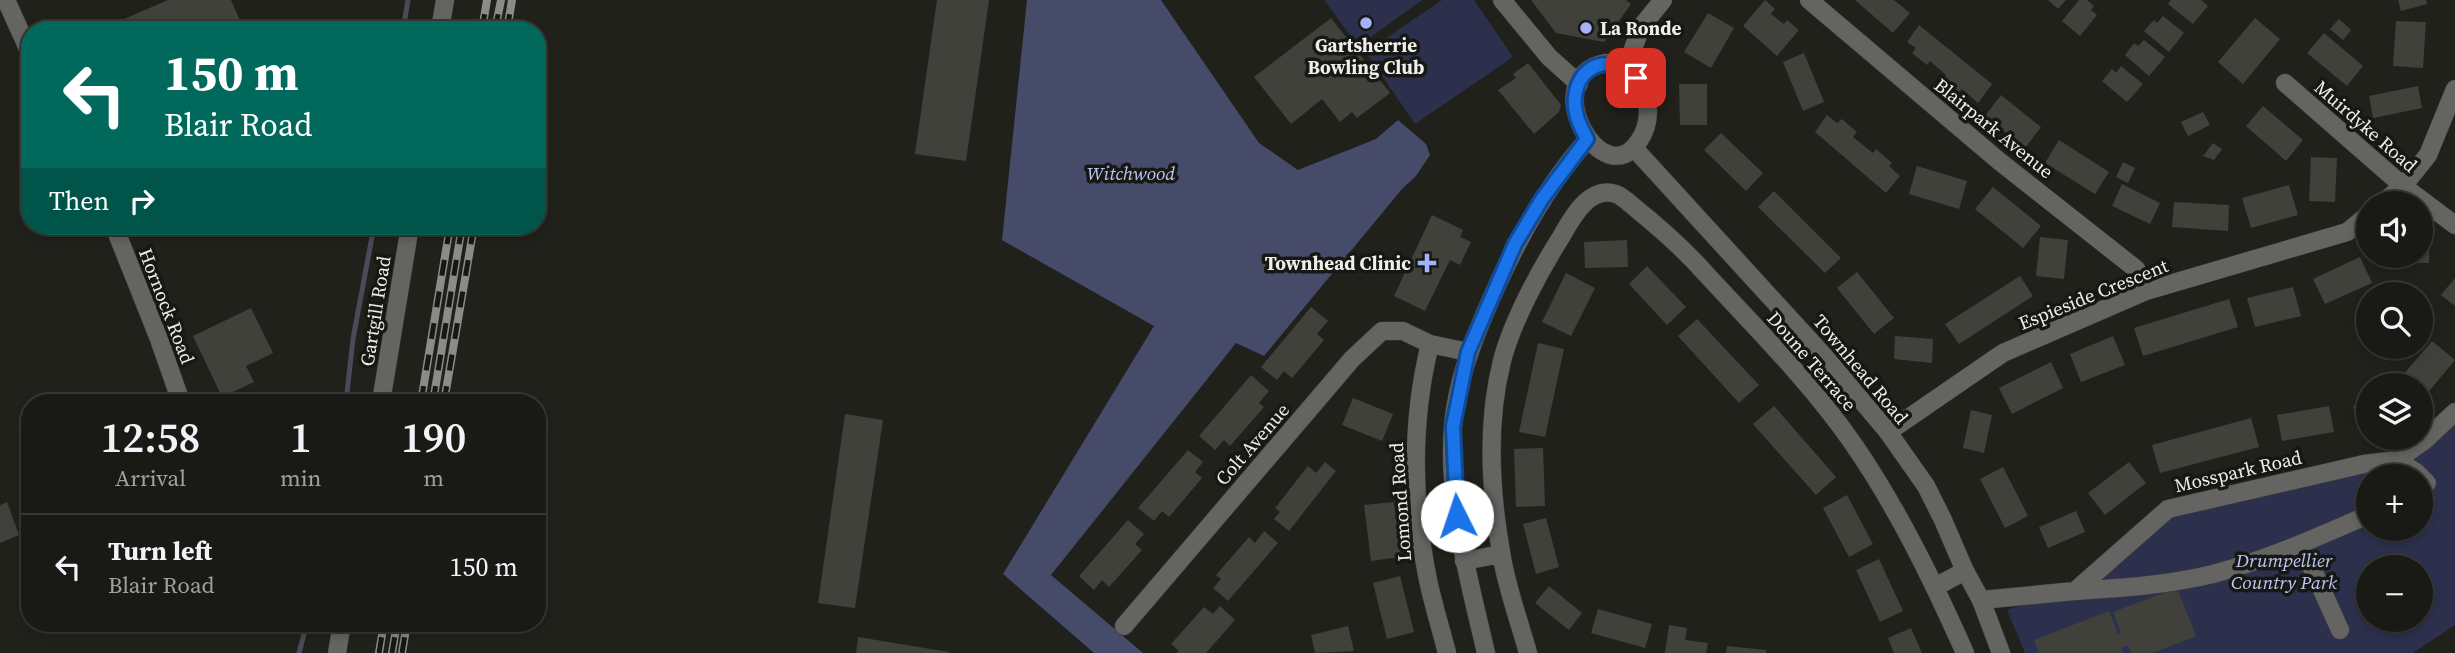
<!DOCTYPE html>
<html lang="en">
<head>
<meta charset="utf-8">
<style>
  body { margin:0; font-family:"Source Serif 4",serif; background:#22221e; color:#f1f3f6; height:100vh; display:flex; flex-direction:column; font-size:26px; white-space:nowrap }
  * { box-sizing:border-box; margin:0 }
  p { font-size:23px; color:#9fa0a0 }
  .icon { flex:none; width:38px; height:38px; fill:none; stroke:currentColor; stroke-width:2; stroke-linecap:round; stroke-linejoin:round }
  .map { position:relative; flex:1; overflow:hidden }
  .details { position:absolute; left:21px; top:394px; width:525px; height:238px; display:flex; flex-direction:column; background:#191915; border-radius:28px; box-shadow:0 4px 10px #0003,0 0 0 2px #373834 }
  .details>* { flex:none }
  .guide { position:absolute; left:21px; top:21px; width:525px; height:214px; border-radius:28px; box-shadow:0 4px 10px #0003,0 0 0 2px #373834; background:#00695c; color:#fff; overflow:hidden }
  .controls { position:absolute; left:2356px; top:191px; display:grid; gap:14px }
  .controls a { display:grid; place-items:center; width:77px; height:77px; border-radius:50%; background:#191915; box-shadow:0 4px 10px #0003,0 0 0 2px #373834; font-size:35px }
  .pin { position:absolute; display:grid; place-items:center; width:60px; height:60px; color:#fff; margin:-30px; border-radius:14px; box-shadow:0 4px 10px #0006 }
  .me { position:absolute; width:77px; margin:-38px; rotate:356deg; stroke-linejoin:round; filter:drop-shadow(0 0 5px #0008) }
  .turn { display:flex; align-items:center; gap:24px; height:147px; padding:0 28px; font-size:32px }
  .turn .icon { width:91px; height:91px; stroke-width:2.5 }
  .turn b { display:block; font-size:49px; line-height:60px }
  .then { display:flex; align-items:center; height:66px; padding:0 28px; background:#0003; gap:14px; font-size:26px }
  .eta { display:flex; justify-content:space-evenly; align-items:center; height:119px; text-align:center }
  .eta b { font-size:42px; font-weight:600; line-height:49px }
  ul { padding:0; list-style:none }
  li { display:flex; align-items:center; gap:21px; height:105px; padding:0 28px; border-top:2px solid #373834 }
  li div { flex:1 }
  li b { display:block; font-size:26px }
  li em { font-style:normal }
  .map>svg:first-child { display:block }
  .green { fill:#2c304d; fill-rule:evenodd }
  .forest { fill:#464b6a }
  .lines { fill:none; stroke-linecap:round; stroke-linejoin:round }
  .stream { stroke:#4a4a5a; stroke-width:5 }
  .building { fill:#41413c }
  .minor-casing { stroke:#3e3e39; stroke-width:19 }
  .tertiary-casing { stroke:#3e3e39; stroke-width:19 }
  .minor { stroke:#646462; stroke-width:18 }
  .tertiary { stroke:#646462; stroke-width:18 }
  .rail-casing { stroke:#8b8b87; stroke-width:8 }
  .rail { stroke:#171813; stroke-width:5; stroke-dasharray:16; stroke-linecap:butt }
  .route-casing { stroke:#114b97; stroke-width:18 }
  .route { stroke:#1a73e8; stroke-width:12 }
  .poi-dot { fill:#a6b1fc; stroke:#171813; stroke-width:2.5 }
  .labels { text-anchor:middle; stroke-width:7; stroke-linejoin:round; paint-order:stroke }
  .poi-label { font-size:19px; font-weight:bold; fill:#eeeeeb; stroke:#171813; text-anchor:start }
  .street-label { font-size:19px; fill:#eeeeeb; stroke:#171813 }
  .park-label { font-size:19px; font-style:italic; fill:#bec6f5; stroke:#171813 }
</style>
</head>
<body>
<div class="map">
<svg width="2455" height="653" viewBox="0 0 2455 653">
  <rect width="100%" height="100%" fill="#21211c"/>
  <path class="green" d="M 1324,0 L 1422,0 L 1358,46 Z
    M 1442,0 L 1474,0 L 1513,57 L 1415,124 L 1366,52 Z
    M 2455,416 L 2455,625 L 2413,653 L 2025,653 L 2007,610 L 2089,583 L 2165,518 L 2429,445 ZM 2368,476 L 2420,476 L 2420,528 L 2368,528 ZM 2368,567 L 2420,567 L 2420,620 L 2368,620 Z"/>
  <path class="forest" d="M 1027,0 L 1161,0 L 1259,143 L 1298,170 L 1376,139 L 1398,120 L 1426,144 L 1430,155 L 1416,176 L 1402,189 L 1264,356 L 1236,343 L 1051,575 L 1143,653 L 1094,653 L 1003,574 L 1154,326 L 1002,240 Z"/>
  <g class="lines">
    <path class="stream" d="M 403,30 L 408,0
      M 346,402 L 353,339 L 374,226
      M 299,653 L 307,623"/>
  </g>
  <path class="building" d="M 168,0 L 231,0 L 244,30 L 99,30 Z
    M 937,0 L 989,0 L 966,161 L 915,154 Z
    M 1531,0 L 1626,0 L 1631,4 L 1604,42 L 1556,33 Z
    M 1765,0 L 1775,9 L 1771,14 L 1784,24 L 1787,20 L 1799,30 L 1777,56 L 1743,26 Z
    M 1855,0 L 1894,0 L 1910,13 L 1893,33 Z
    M 2048,0 L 2066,0 L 2058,9 Z
    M 2079,0 L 2087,0 L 2094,6 L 2091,10 L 2097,15 L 2080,36 L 2062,21 Z
    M 2171,0 L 2201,0 L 2208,6 L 2193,24 L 2168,4 Z
    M 2398,0 L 2426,0 L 2427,4 L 2401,11 Z
    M 1708,13 L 1734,28 L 1711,68 L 1684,52 Z
    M 2163,16 L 2184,33 L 2169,52 L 2144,31 L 2154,20 L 2157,23 Z
    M 1331,18 L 1390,93 L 1357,118 L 1352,112 L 1340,122 L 1322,99 L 1291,124 L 1254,77 Z
    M 2255,18 L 2280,39 L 2243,84 L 2218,62 Z
    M 2339,19 L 2351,30 L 2343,40 L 2330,29 Z
    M 2396,21 L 2426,22 L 2423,68 L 2393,66 Z
    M 1919,25 L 1992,84 L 1978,103 L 1962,89 L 1959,92 L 1943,79 L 1946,75 L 1930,61 L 1927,65 L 1912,53 L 1916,48 L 1907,42 Z
    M 2324,33 L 2363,66 L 2347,86 L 2307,53 Z
    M 2144,40 L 2165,57 L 2149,76 L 2125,55 L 2134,43 L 2138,46 Z
    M 1804,53 L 1824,102 L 1803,111 L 1783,62 Z
    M 1528,63 L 1561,105 L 1559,112 L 1534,134 L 1498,90 L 1516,78 L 1513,74 Z
    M 2121,66 L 2143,84 L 2127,102 L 2102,81 L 2112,69 L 2116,73 Z
    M 1679,84 L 1707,84 L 1707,125 L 1680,125 Z
    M 2418,86 L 2422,108 L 2373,118 L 2369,96 Z
    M 2001,95 L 2041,127 L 2025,148 L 1985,116 Z
    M 2263,106 L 2303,140 L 2286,161 L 2246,126 Z
    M 2203,112 L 2210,125 L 2188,136 L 2181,122 Z
    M 1827,115 L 1837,123 L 1842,119 L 1857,132 L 1853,137 L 1873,153 L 1876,149 L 1892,163 L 1889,166 L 1900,176 L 1886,193 L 1815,132 Z
    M 1721,133 L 1763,173 L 1746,191 L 1704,150 Z
    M 2059,140 L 2109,172 L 2095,194 L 2045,163 Z
    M 2213,143 L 2222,149 L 2214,160 L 2203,156 Z
    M 2311,157 L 2337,158 L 2335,202 L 2309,201 Z
    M 2123,162 L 2135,168 L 2128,183 L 2116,177 Z
    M 1917,166 L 1967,181 L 1959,209 L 1909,194 Z
    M 2122,184 L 2160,203 L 2150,224 L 2112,206 Z
    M 2289,185 L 2298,215 L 2251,228 L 2242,198 Z
    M 1993,187 L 2041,226 L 2023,248 L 1975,209 Z
    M 1774,191 L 1841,258 L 1825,273 L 1758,207 Z
    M 2174,202 L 2229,205 L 2228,231 L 2172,227 Z
    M 1432,215 L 1463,230 L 1460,237 L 1471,242 L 1460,265 L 1450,260 L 1425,311 L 1394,296 Z
    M 2040,237 L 2068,240 L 2064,279 L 2036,276 Z
    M 2420,238 L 2429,239 L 2429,263 L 2386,262 L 2387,256 L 2420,256 Z
    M 1627,240 L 1628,267 L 1585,268 L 1584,242 Z
    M 2360,257 L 2372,283 L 2325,304 L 2313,279 Z
    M 1647,266 L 1686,307 L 1667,325 L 1629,284 Z
    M 1857,272 L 1894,318 L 1874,334 L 1837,288 Z
    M 1566,273 L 1595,288 L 1571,336 L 1542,322 Z
    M 2020,276 L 2033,296 L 1959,344 L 1945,324 Z
    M 2455,278 L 2455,306 L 2441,295 Z
    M 2293,287 L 2301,316 L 2255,327 L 2247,298 Z
    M 2229,299 L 2238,327 L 2143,356 L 2134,328 Z
    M 1311,307 L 1328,321 L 1317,334 L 1324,340 L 1292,378 L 1284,371 L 1277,380 L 1261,367 Z
    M 251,308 L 273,353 L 246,366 L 254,382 L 222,397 L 193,336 Z
    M 1697,319 L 1759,385 L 1739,403 L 1678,336 Z
    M 1895,336 L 1933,339 L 1932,363 L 1894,359 Z
    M 2113,336 L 2125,365 L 2081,382 L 2070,354 Z
    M 2432,341 L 2455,360 L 2425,396 L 2420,391 L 2420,385 L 2413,385 L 2402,376 Z
    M 1538,343 L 1564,349 L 1545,437 L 1519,432 Z
    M 2051,362 L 2063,388 L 2012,414 L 1999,388 Z
    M 1251,375 L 1269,391 L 1259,403 L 1264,407 L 1230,446 L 1224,440 L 1215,450 L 1199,436 Z
    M 270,393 L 274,402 L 245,402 Z
    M 1353,398 L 1393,414 L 1382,441 L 1342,425 Z
    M 2368,402 L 2368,428 L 2359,430 L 2353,406 Z
    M 1774,406 L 1836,477 L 1816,495 L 1753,424 Z
    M 2329,406 L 2334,432 L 2282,441 L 2277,415 Z
    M 1971,410 L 1992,415 L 1984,453 L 1963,448 Z
    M 845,414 L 883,420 L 855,608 L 818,603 Z
    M 2251,418 L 2259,447 L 2160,473 L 2152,445 Z
    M 1543,448 L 1545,506 L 1516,507 L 1514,449 Z
    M 1188,450 L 1203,462 L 1195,472 L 1202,478 L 1169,517 L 1162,511 L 1154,521 L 1138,508 Z
    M 1325,462 L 1336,471 L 1289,531 L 1274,519 L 1280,512 L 1275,508 L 1308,466 L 1316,473 Z
    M 2129,462 L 2146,483 L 2105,515 L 2088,493 Z
    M 2003,467 L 2028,516 L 2005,528 L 1980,479 Z
    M 1847,495 L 1873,544 L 1849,557 L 1823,508 Z
    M 7,502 L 19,535 L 0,543 L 0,505 Z
    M 1394,502 L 1401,557 L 1371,561 L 1364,505 Z
    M 2076,511 L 2085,532 L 2048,548 L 2039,527 Z
    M 1546,518 L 1559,567 L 1536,574 L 1523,524 Z
    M 1128,520 L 1144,534 L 1135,544 L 1142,550 L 1109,587 L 1102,580 L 1094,590 L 1079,576 Z
    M 1264,531 L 1278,543 L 1228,601 L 1213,588 L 1221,579 L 1216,575 L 1249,537 L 1255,543 Z
    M 1879,559 L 1903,611 L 1880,622 L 1856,570 Z
    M 1400,576 L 1414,632 L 1387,639 L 1373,583 Z
    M 1549,586 L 1582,613 L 1569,630 L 1535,603 Z
    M 2177,588 L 2196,636 L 2153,653 L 2131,653 L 2128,645 L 2121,648 L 2123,653 L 2039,653 L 2034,640 L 2109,611 L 2118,634 L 2121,633 L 2113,612 Z
    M 1220,606 L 1235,620 L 1206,653 L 1176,653 L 1179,651 L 1171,644 L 1204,607 L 1213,614 Z
    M 1598,609 L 1652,624 L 1645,648 L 1591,633 Z
    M 1669,625 L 1687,628 L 1685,640 L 1708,643 L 1706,653 L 1665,653 Z
    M 1348,626 L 1354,651 L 1315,653 L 1311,635 Z
    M 1911,628 L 1922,653 L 1894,653 L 1888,638 Z
    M 858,637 L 949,652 L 949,653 L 856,653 Z
    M 1727,646 L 1766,650 L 1766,653 L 1726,653 Z"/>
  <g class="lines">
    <defs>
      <path id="minor" d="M 6,0 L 30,53
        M 1809,0 L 1999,161 L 2136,269 L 2146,291
        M 440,30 L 445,0
        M 2285,83 L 2403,186 L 2455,225
        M 2382,203 L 2403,186 L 2428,155 L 2455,89
        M 114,226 L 159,339 L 181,402
        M 381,402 L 410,226
        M 1888,432 L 2003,353 L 2146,291 L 2347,232 L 2368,215
        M 2397,460 L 2416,472 L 2427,483 L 2420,487
        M 2299,545 L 2313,570 L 2340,630
        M 1464,561 L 1501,554
        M 1935,587 L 1965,571
        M 2075,591 C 2122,588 2168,585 2213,574 C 2266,560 2318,537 2368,515
        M 1981,600 L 2075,591 L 2168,509 L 2364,464 L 2397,460 L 2424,441 L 2455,412
        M 1124,626 L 1352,359 L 1382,331 L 1403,331 L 1430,344
        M 337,653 L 342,623
        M 1447,653 C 1441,629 1433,604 1428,580 C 1412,501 1411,421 1430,344 L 1468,352
        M 1528,653 C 1519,620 1506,586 1501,552 C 1490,489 1486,424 1502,361 C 1512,322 1539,272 1561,237 C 1572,218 1589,185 1616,194 C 1622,196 1629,203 1634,207 C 1660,228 1684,249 1706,274 C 1756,328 1812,384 1854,445 C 1898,509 1933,581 1965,653"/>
      <path id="tertiary" d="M 1502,0 L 1549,57 L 1579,84
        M 1605,63 C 1611,64 1621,65 1626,68 C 1650,83 1654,119 1639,141 C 1603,197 1535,77 1605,63 Z
        M 1626,68 L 1641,27 L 1663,0
        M 1634,148 L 1825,357 L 1888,432 L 1926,486 L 1943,520 L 1965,571 L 1981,600 L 2001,653
        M 1486,653 C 1469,579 1447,503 1453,426 C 1457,381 1473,340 1491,299 C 1517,240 1545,188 1587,140"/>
    </defs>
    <use href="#minor" class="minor-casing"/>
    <use href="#tertiary" class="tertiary-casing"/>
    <use href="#minor" class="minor"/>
    <use href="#tertiary" class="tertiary"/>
    <defs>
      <path id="rail" d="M 482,30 L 487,0
        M 495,30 L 501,0
        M 507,30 L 512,0
        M 421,402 L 450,226
        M 433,402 L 462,226
        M 444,402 L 474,226
        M 379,653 L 384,623
        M 392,653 L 397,623
        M 402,653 L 407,623"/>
    </defs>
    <use href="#rail" class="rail-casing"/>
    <use href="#rail" class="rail"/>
  </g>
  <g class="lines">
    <defs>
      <path id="route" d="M 1457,516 L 1453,426 L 1468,352 L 1515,244 L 1542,199 L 1587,139 C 1580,126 1573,112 1575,97 C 1579,62 1613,54 1636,78"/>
    </defs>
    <use href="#route" class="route-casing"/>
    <use href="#route" class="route"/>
  </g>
  <g class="poi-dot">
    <circle cx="1366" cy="23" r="7"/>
    <circle cx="1586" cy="28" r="7"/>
    <path d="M1423.5 252.5h7v7h7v7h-7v7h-7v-7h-7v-7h7z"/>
  </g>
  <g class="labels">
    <g class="poi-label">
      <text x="1600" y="35">La Ronde</text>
      <text x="1366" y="52" text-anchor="middle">Gartsherrie<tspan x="1366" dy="22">Bowling Club</tspan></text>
      <text x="1411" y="270" text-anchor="end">Townhead Clinic</text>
    </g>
    <g class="street-label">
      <text transform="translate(2366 126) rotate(41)" y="7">Muirdyke Road</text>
      <text transform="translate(1994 128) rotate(39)" y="7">Blairpark Avenue</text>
      <text transform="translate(2093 294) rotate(-22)" y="7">Espieside Crescent</text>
      <text transform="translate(167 306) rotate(69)" y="7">Hornock Road</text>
      <text transform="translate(375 311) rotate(-81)" y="7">Gartgill Road</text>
      <text transform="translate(1812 361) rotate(49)" y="7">Doune Terrace</text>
      <text transform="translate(1861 369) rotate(50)" y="7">Townhead Road</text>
      <text transform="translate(1252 444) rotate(-49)" y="7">Colt Avenue</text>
      <text transform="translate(2238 471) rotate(-13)" y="7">Mosspark Road</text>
      <text transform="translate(1400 502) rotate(-94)" y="7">Lomond Road</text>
    </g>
    <g class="park-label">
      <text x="1131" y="180">Witchwood</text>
      <text x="2284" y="567">Drumpellier<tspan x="2284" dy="22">Country Park</tspan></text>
    </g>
  </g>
</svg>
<div class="controls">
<a><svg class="icon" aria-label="sound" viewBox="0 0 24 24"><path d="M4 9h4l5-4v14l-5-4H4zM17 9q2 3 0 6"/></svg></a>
<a><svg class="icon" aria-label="search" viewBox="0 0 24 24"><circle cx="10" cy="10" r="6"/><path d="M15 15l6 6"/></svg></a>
<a><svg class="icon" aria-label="layers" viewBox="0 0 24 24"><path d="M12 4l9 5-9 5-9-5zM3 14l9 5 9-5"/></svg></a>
<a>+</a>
<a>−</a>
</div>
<div class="pin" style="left:1636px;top:78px;background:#d93025"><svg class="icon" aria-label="arrive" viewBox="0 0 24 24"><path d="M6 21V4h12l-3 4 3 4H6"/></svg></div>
<svg class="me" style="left:1457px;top:516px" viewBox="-20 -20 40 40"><circle r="19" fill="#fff"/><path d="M0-13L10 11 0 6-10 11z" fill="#1a73e8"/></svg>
<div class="guide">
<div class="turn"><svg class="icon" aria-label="left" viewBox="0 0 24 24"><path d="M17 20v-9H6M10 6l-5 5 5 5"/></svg><div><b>150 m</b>Blair Road</div></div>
<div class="then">Then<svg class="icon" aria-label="right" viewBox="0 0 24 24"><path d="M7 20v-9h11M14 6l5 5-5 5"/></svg></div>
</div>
<section class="details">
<div class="eta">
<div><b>12:58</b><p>Arrival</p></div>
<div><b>1</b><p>min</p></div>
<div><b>190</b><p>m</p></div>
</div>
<ul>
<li><svg class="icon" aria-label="left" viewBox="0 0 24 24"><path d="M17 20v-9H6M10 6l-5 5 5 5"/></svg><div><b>Turn left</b><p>Blair Road</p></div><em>150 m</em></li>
</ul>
</section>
</div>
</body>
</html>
